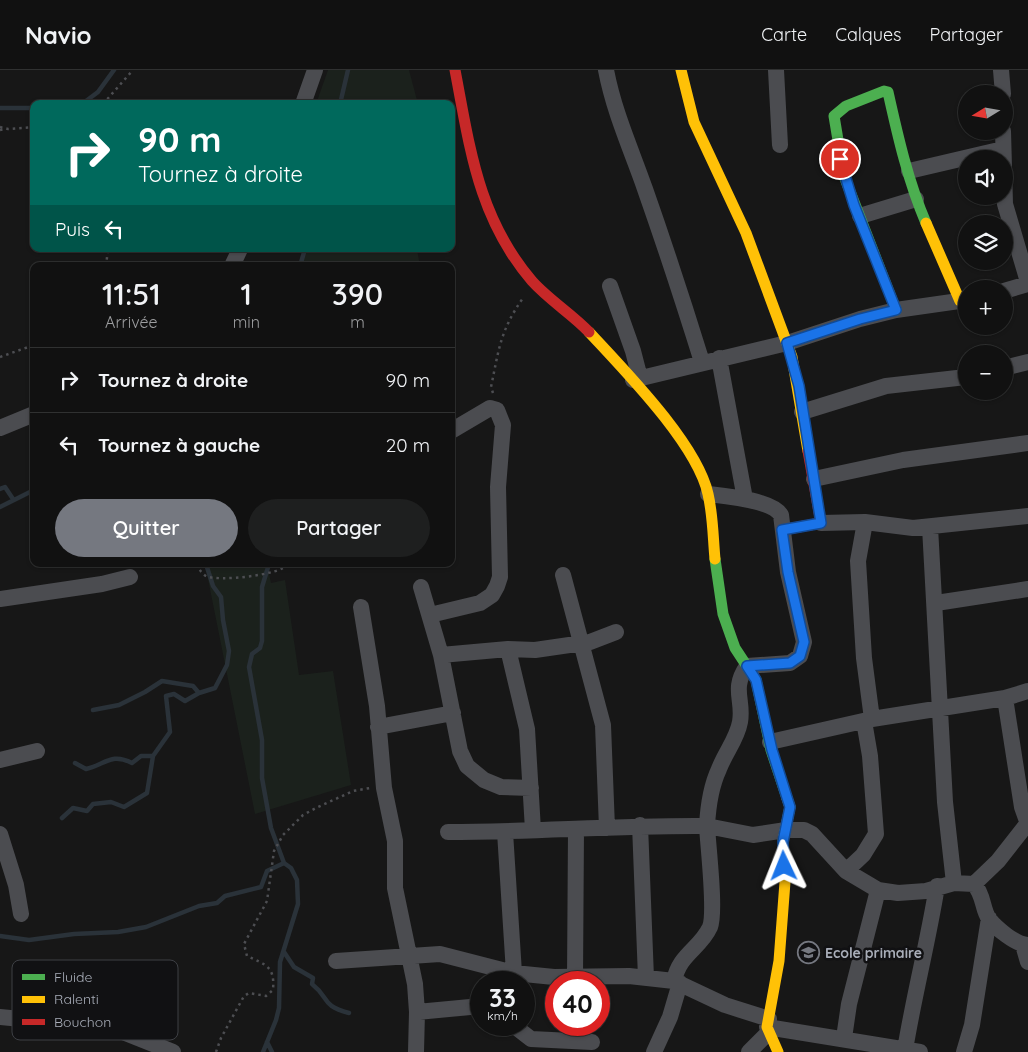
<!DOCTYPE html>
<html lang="fr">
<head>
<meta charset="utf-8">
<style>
  body { margin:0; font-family:Quicksand,sans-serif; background:#1e1f1f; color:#f1f3f6; height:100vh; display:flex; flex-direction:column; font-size:19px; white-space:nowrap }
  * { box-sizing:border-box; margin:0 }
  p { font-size:16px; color:#9c9d9f }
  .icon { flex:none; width:28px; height:28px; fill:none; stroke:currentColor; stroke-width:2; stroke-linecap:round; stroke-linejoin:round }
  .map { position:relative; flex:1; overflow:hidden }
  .drawer { position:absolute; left:30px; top:192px; width:425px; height:305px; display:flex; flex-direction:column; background:#111; border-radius:10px; box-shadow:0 1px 4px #0004,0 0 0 1px #303131 }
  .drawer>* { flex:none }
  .hud { position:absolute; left:30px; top:30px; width:425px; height:152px; border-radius:10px; box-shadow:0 1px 4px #0004,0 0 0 1px #303131; background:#00695c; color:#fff; overflow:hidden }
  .needle { width:32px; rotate:259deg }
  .tools { position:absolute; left:958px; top:15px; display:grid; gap:10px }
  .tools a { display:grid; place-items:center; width:55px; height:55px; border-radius:50%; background:#111; box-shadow:0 1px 4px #0004,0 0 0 1px #303131; font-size:25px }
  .speed { position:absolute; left:470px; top:901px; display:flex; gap:10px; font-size:25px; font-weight:700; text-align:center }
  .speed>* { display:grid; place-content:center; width:65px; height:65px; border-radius:50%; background:#111; box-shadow:0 1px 4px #0004,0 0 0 1px #303131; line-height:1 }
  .speed small { font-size:12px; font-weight:400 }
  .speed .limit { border:8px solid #d22; background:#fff; color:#111 }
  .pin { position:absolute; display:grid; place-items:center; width:42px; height:42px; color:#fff; margin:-21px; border:2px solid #fff; border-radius:50%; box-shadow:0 1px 5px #0007 }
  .me { position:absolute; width:55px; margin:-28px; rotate:358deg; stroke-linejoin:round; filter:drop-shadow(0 0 4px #0008) }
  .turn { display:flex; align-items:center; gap:18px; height:105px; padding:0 25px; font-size:22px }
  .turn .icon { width:65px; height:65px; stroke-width:2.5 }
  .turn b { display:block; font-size:35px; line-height:42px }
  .then { display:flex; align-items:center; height:48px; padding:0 25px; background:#0003; gap:10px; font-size:19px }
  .eta { display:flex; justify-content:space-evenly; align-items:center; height:85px; text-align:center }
  .eta b { font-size:30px; font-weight:600; line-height:35px }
  .cta { display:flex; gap:10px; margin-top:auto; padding:10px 25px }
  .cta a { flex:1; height:58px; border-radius:30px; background:#757880; color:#fff; font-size:20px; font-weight:600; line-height:58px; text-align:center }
  .cta a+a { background:#1e1f1f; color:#f1f3f6 }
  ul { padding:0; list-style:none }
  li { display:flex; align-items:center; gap:15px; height:65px; padding:0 25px; border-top:1px solid #303131 }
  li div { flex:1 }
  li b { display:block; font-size:19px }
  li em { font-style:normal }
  header { display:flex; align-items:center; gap:30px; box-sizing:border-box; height:70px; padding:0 25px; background:#111; border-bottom:1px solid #303131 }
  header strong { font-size:24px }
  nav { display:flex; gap:28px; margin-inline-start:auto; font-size:18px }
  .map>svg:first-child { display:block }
  .green { fill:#1b211c }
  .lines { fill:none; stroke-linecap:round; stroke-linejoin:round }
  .stream { stroke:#2a3239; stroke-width:4.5 }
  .path { stroke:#4d4e52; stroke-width:2.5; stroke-dasharray:2.5 4; stroke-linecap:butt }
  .street { stroke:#4b4c50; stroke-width:16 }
  .fast { stroke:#4caf50; stroke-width:11 }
  .slow { stroke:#ffc107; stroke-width:11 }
  .jam { stroke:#c62828; stroke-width:11 }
  .route-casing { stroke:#114b97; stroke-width:12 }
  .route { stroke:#1a73e8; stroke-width:9 }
  .labels { text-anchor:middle; stroke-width:5; stroke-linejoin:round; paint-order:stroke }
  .poi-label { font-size:14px; font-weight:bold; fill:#a8adb8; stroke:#111113; text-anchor:start }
  .key { fill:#111113; stroke:#3e4045; stroke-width:1 }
  .key-label { font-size:14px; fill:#a8adb8 }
</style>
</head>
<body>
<header>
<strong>Navio</strong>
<nav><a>Carte</a><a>Calques</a><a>Partager</a></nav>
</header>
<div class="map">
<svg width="1028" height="982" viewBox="0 0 1028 982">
  <rect width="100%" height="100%" fill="#171717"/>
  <path class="green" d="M 328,0 L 409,0 L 418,34 L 316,34 Z
    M 305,179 L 417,179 L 420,196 L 300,196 Z
    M 205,494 L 267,494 L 271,513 L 285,510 L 299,605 L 333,601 L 351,715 L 255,744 Z"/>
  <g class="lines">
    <path class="stream" d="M 82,34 L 98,22 L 114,0
      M 340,34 L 348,0
      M 0,38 L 34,38
      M 300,196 L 305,179
      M 0,419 L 5,417 L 13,429
      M 0,437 L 34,420
      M 93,640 L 119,635 L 145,622 L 162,611 L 193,616 L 199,623
      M 75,693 L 86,699 C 105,695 111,682 132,693 L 141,686 L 153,686
      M 62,748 L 73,738 L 87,741 L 93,734 L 111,732 L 124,737 L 147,723 L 153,686 L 170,662 L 166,626 L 174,624 L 185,631 L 199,623 L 215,618 L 227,595 L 229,581 L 223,550 L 221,527 L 213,516 L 206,494
      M 0,866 L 29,870 L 74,864 L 118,862 L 146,857 L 199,836 L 217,833 L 225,826 L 261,817 L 267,801 L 284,793
      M 284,882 L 294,897 L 313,908 L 312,914 C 331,929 320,935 349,943
      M 267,972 L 272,982
      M 263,982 L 276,950 L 279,938 L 280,892 L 298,834 L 297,810 L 291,798 L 284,793 L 271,758 L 262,708 L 262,670 L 249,597 L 252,584 L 260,578 L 262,571 L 262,517 L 269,494"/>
    <path class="path" d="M 103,34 L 133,0
      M 0,57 L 8,59 L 34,57
      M 0,60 L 6,59
      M 106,196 L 108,179
      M 0,287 L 34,275
      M 493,323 L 491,317 C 499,279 500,261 523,228
      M 197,494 C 199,499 201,503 206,506 C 218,512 282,505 288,494
      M 216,982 L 221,968 L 244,926 L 249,923 L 266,926 L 273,920 C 275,896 266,895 247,886 L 244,874 L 267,831 L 274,781 L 283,765 L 303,745 L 316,738 L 353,721 L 370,718"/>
    <path class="street" d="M 606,0 C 614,42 631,79 645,119 C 665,176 684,234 702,292
      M 776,0 L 780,75
      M 1001,0 L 1003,24
      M 303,34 L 315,0
      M 1003,61 L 1005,134 L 1028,212
      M 909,101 L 1003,79
      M 860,146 L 916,129
      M 232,196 L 240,179
      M 610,216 L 633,281 L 640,308
      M 1004,221 L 1028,214
      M 719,288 L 745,429
      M 1004,298 L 1028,292
      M 633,310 L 787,273 L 860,249 L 896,240 L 966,230
      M 802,342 L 886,316 L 966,307
      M 0,358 L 34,344
      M 814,409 L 903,390 L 1028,373
      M 708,424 C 725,426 772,430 781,445 L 788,502 L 804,572 L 800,586 L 790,593 L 747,596 C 731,619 744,630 740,652 C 737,669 725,683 719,699 C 711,716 708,737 707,756 L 753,765 L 786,760 L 804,760 L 812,764 L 846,801 L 878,820 L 898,823 L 926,821 L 954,813 L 974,814 C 984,825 982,839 989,849 C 996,858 1016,875 1028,875
      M 865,452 L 858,491 L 864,588 L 872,649
      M 821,453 L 865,452 L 913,458 L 1028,446
      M 930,457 L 945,732 L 954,813
      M 563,505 L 603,655 L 607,758
      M 421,517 L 441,585 L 508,579 L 535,580 L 590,572 L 616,562
      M 0,529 L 102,514 L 130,507
      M 936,533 L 1028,519
      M 361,537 L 377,636 L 384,718 L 395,771 L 395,818 L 415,914 L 417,942 L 416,982
      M 430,545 L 480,533 L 492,525 L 497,516 L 500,507 L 498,417 L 503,355 L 497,340 L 490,338 L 451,361
      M 508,579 L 527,659 L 533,760
      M 441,585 L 460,681 L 467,696 L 484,710 L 501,717 L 531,718
      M 1005,628 L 1022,737 L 1028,754
      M 378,657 L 453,643
      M 770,672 L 872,649 L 1005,628 L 1028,621
      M 0,690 L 37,681
      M 640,755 L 646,908
      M 448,762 C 534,762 621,755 707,756 C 708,776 716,842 710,857 C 700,879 679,884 674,911
      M 505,762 L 514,903
      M 0,764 L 16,815 L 21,844
      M 846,801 L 863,785 L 876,764 L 870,686 L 864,651
      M 974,814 L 998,791 L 1027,754
      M 1023,875 L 1028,892
      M 336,891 L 440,884 L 514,903 L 554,907 L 629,906 L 674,911 L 725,935 L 769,949
      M 575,908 L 576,760
      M 417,942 L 481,936
      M 0,947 L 113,958 L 173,982
      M 513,955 L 531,969 L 592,972
      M 767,957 L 920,982
      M 844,968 L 849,934 L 878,820
      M 905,980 C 914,925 928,872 937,816
      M 654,982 L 670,947 L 680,913
      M 749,982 L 768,963
      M 964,982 L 972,955 L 989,848"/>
    <path class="fast" d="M 896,240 L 844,106 L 834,46 L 846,36 L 884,21 L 888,22 C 898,67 908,111 926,153
      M 715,489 L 723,544 L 735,578 L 756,610 L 771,680 L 787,728"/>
    <path class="slow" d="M 681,0 L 694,52 L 746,163 L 792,287 L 808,381
      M 926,153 L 960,231
      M 589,262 C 625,301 697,374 708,424 C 713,445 713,468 715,489
      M 778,982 L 767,957 L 779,891 L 785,812 L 783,771 L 790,737 L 787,728"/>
    <path class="jam" d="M 455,0 C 470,78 478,148 532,211 C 549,230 572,244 589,262
      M 782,460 L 821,453 L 808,381"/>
  </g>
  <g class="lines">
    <defs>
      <path id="route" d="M 784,796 L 783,772 L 790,737 L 772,680 L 756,610 L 747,596 L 790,593 L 800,586 L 804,572 L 788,502 L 782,460 L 821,453 L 799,316 L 787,273 L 860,249 L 896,240 L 854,135 L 840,89"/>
    </defs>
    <use href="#route" class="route-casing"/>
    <use href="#route" class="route"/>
  </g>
  <defs>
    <symbol id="school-ring" viewBox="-11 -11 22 22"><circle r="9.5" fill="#111113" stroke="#757880" stroke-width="1.5"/><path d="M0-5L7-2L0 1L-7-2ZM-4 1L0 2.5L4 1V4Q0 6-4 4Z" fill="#757880"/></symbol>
  </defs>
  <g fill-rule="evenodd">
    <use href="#school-ring" x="796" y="870" width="25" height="25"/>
  </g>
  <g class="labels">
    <g class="poi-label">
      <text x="825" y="888">Ecole primaire</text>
    </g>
  </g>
  <rect x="12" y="890" width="166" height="80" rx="8" class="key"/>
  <rect x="22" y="904" width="23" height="6" fill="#4caf50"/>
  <rect x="22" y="926" width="23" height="7" fill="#ffc107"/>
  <rect x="22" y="949" width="23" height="6" fill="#c62828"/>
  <g class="key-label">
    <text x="54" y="912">Fluide</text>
    <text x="54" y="934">Ralenti</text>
    <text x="54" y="957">Bouchon</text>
  </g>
</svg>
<div class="tools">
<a><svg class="needle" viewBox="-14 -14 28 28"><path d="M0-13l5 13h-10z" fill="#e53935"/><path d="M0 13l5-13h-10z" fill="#9c9d9f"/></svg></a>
<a><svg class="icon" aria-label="sound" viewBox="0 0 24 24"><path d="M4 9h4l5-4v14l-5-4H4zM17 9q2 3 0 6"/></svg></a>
<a><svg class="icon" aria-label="layers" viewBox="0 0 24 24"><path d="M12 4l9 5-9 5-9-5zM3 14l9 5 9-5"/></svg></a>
<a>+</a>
<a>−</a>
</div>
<div class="speed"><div>33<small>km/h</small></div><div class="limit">40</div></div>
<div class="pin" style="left:840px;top:89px;background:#d93025"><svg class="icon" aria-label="arrive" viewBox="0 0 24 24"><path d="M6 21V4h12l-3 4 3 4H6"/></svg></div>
<svg class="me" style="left:784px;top:796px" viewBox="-20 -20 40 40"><path d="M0-17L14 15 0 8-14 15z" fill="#1a73e8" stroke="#fff" stroke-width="4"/></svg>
<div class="hud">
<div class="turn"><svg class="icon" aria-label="right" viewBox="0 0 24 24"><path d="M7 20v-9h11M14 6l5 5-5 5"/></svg><div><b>90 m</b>Tournez à droite</div></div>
<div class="then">Puis<svg class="icon" aria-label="left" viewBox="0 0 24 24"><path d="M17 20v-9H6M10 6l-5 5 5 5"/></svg></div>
</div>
<section class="drawer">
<div class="eta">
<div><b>11:51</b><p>Arrivée</p></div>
<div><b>1</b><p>min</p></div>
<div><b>390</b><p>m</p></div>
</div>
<ul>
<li><svg class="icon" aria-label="right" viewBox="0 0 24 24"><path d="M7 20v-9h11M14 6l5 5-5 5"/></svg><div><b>Tournez à droite</b></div><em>90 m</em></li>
<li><svg class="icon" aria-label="left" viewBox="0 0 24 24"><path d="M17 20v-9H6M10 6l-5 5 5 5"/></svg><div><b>Tournez à gauche</b></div><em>20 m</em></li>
</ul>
<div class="cta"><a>Quitter</a><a>Partager</a></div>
</section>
</div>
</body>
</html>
